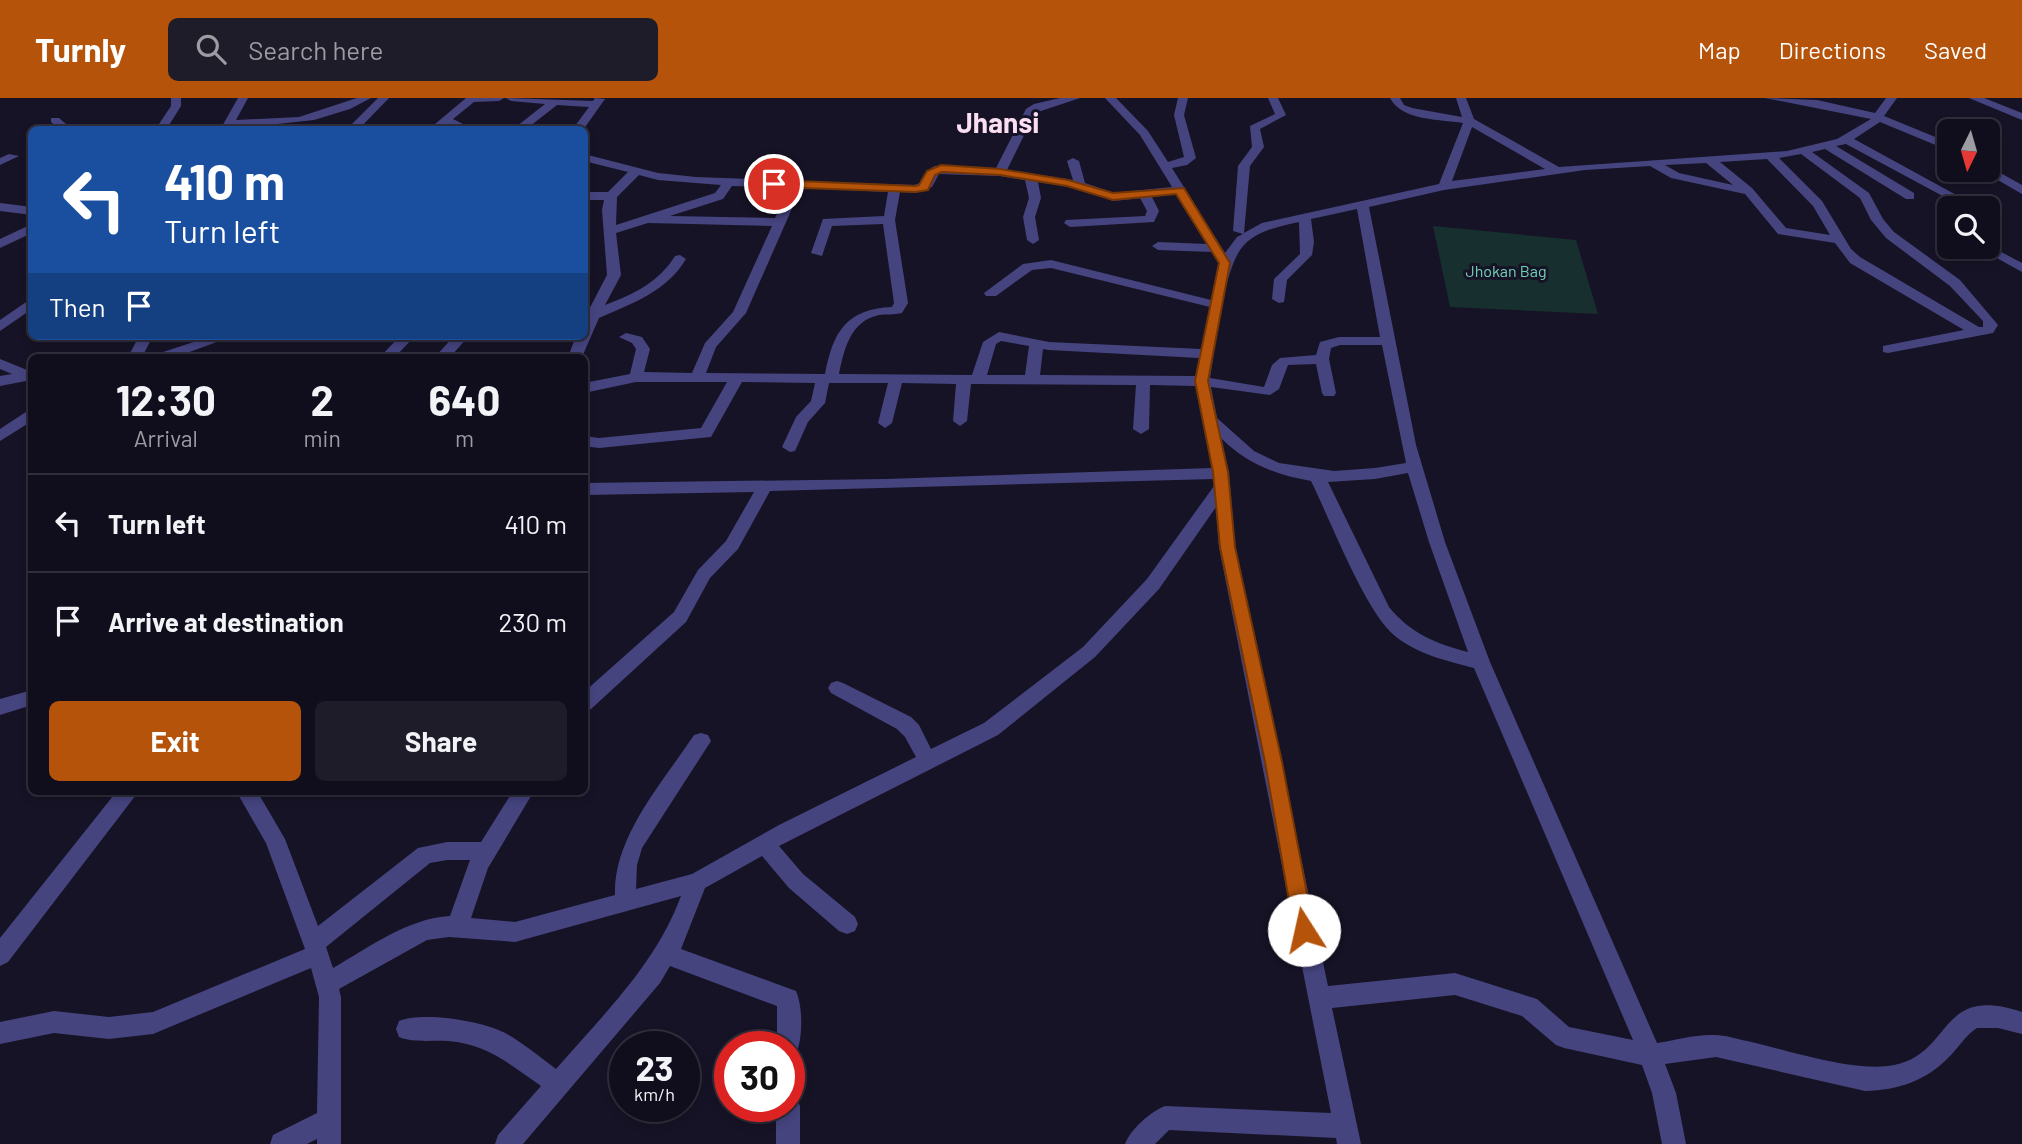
<!DOCTYPE html>
<html lang="en">
<head>
<meta charset="utf-8">
<style>
  body { margin:0; font-family:Barlow,sans-serif; background:#1e1c29; color:#f1f3f6; height:100vh; display:flex; flex-direction:column; font-size:26px; white-space:nowrap }
  * { box-sizing:border-box; margin:0 }
  p { font-size:23px; color:#9c9ca3 }
  .icon { flex:none; width:38px; height:38px; fill:none; stroke:currentColor; stroke-width:2; stroke-linecap:round; stroke-linejoin:round }
  .map { position:relative; flex:1; overflow:hidden }
  .panel { position:absolute; left:28px; top:256px; width:560px; height:441px; display:flex; flex-direction:column; background:#100e1c; border-radius:10px; box-shadow:0 4px 10px #0003,0 0 0 2px #302e3b }
  .panel>* { flex:none }
  .hud { position:absolute; left:28px; top:28px; width:560px; height:214px; border-radius:10px; box-shadow:0 4px 10px #0003,0 0 0 2px #302e3b; background:#1a4fa0; color:#fff; overflow:hidden }
  .needle { width:46px; rotate:185deg }
  .fabs { position:absolute; left:1937px; top:21px; display:grid; gap:14px }
  .fabs a { display:grid; place-items:center; width:63px; height:63px; border-radius:10px; background:#100e1c; box-shadow:0 4px 10px #0003,0 0 0 2px #302e3b; font-size:35px }
  .speed { position:absolute; left:609px; top:933px; display:flex; gap:14px; font-size:35px; font-weight:700; text-align:center }
  .speed>* { display:grid; place-content:center; width:91px; height:91px; border-radius:50%; background:#100e1c; box-shadow:0 4px 10px #0003,0 0 0 2px #302e3b; line-height:1 }
  .speed small { font-size:18px; font-weight:400 }
  .speed .limit { border:10px solid #d22; background:#fff; color:#111 }
  .pin { position:absolute; display:grid; place-items:center; width:60px; height:60px; color:#fff; margin:-30px; border:4px solid #fff; border-radius:50%; box-shadow:0 2px 7px #0007 }
  .me { position:absolute; width:77px; margin:-38px; rotate:350deg; stroke-linejoin:round; filter:drop-shadow(0 0 5px #0008) }
  .turn { display:flex; align-items:center; gap:24px; height:147px; padding:0 21px; font-size:32px }
  .turn .icon { width:91px; height:91px; stroke-width:2.5 }
  .turn b { display:block; font-size:49px; line-height:60px }
  .then { display:flex; align-items:center; height:66px; padding:0 21px; background:#0003; gap:14px; font-size:26px }
  .eta { display:flex; justify-content:space-evenly; align-items:center; height:119px; text-align:center }
  .eta b { font-size:42px; font-weight:700; line-height:49px }
  .button { display:flex; gap:14px; margin-top:auto; padding:14px 21px }
  .button a { flex:1; height:80px; border-radius:10px; background:#b45309; color:#fff; font-size:28px; font-weight:700; line-height:80px; text-align:center }
  .button a+a { background:#1e1c29; color:#f1f3f6 }
  ul { padding:0; list-style:none }
  li { display:flex; align-items:center; gap:21px; height:98px; padding:0 21px; border-top:2px solid #302e3b }
  li div { flex:1 }
  li b { display:block; font-size:26px }
  li em { font-style:normal }
  header { display:flex; align-items:center; gap:42px; box-sizing:border-box; height:98px; padding:0 35px; background:#b45309; color:#fff }
  header strong { font-size:33px }
  nav { display:flex; gap:38px; margin-inline-start:auto; font-size:24px }
  .search { width:490px; height:63px; background:#1e1c29; display:flex; align-items:center; gap:18px; box-sizing:border-box; padding:0 24px; border-radius:10px; color:#9c9ca3; font-size:26px }
  .map>svg:first-child { display:block }
  .green { fill:#172f2e }
  .lines { fill:none; stroke-linecap:round; stroke-linejoin:round }
  .minor { fill:#45447f; fill-rule:evenodd }
  .route { fill:#b45309; stroke:#753606; stroke-width:2 }
  .labels { text-anchor:middle; stroke-width:6; stroke-linejoin:round; paint-order:stroke }
  .far-park-label { font-size:16px; fill:#71d2b8; stroke:#161326 }
  .far-town-label { font-size:28px; font-weight:bold; fill:#fbdef1; stroke:#161326 }
</style>
</head>
<body>
<header>
<strong>Turnly</strong>
<div class="search"><svg class="icon" aria-label="search" viewBox="0 0 24 24"><circle cx="10" cy="10" r="6"/><path d="M15 15l6 6"/></svg>Search here</div>
<nav><a>Map</a><a>Directions</a><a>Saved</a></nav>
</header>
<div class="map">
<svg width="2022" height="1046" viewBox="0 0 2022 1046">
  <rect width="100%" height="100%" fill="#161326"/>
  <path class="green" d="M 1433,128 L 1576,142 L 1598,216 L 1450,209 Z"/>
  <g class="lines">
    <path class="minor" d="M 171,0 L 181,0 L 181,8 L 166,32 L 155,32 L 171,8 Z
      M 238,0 L 248,0 L 236,22 L 299,19 L 357,0 L 371,0 L 350,11 L 314,22 L 220,32 Z
      M 378,0 L 389,0 L 358,32 L 346,32 Z
      M 466,0 L 504,0 L 499,3 L 474,4 L 453,21 L 475,32 L 459,32 L 447,27 L 440,32 L 428,32 Z
      M 506,0 L 593,3 L 595,0 L 605,1 L 583,32 L 572,32 L 589,9 L 557,7 L 525,32 L 512,32 L 545,6 L 511,3 Z
      M 1060,0 L 1080,0 L 1035,15 L 1007,72 L 1073,82 L 1067,63 L 1073,60 L 1079,63 L 1085,85 L 1114,95 L 1172,89 L 1140,37 L 1105,0 L 1116,0 L 1148,33 L 1168,64 L 1184,59 L 1174,17 L 1178,0 L 1188,0 L 1184,17 L 1196,60 L 1187,67 L 1172,70 L 1225,155 L 1237,139 L 1243,136 L 1233,133 L 1238,68 L 1252,49 L 1250,28 L 1275,16 L 1268,0 L 1278,0 L 1286,17 L 1260,31 L 1264,49 L 1250,68 L 1244,135 L 1262,125 L 1439,86 L 1463,25 C 1439,21 1402,23 1390,0 L 1400,0 L 1404,7 L 1412,10 L 1462,19 L 1456,0 L 1466,0 L 1474,21 L 1559,69 L 1787,53 L 1837,41 L 1871,21 L 1765,0 L 1817,2 L 1875,15 L 1886,0 L 1897,0 L 1884,18 L 1950,45 L 1950,53 L 1880,24 L 1854,41 L 1980,110 L 1965,110 L 1846,46 L 1836,48 L 1914,95 L 1914,101 L 1906,101 L 1825,51 L 1812,54 L 1869,95 L 1883,121 L 1894,134 L 1960,182 L 1998,227 L 1993,235 L 1888,255 L 1883,254 L 1883,248 L 1964,232 L 1850,165 L 1835,145 L 1778,136 L 1745,96 L 1671,80 L 1650,68 L 1585,72 L 1444,92 L 1369,109 L 1416,347 L 1445,444 L 1490,564 L 1657,945 C 1676,942 1696,936 1715,937 C 1725,937 1737,941 1747,943 C 1788,952 1855,975 1894,967 C 1954,955 1937,886 2022,914 L 2022,936 L 1998,930 L 1977,930 C 1966,937 1959,949 1950,958 C 1926,983 1899,992 1865,993 L 1716,959 L 1665,966 L 1676,995 L 1686,1046 L 1662,1046 L 1652,995 L 1642,967 L 1564,950 L 1556,947 L 1522,918 L 1455,897 L 1332,910 L 1361,1046 L 1337,1046 L 1336,1040 L 1169,1032 L 1155,1046 L 1125,1046 C 1131,1031 1150,1014 1165,1008 L 1331,1015 L 1219,449 L 1216,409 L 1159,491 L 1095,559 L 998,637 L 779,748 L 803,776 L 855,819 L 858,826 L 855,833 L 847,836 L 839,833 L 789,790 L 762,758 L 705,790 L 681,851 L 796,893 C 803,909 803,940 796,956 L 789,959 L 789,948 L 777,948 L 777,908 L 670,868 L 660,885 L 523,1046 L 495,1046 L 498,1037 L 541,988 C 511,967 487,946 448,943 C 432,942 414,945 399,939 L 396,931 L 399,923 C 422,913 485,923 507,936 C 524,946 540,959 556,971 C 603,917 656,866 681,798 L 515,844 L 449,839 L 427,842 L 339,891 L 341,899 L 341,1046 L 317,1046 L 317,1041 L 307,1046 L 270,1046 L 273,1037 L 317,1015 L 319,899 L 311,870 L 153,936 L 109,941 L 54,935 L 0,946 L 0,924 L 54,913 L 109,919 L 153,914 L 305,851 L 266,745 L 236,693 L 257,693 L 285,741 L 318,828 L 418,750 L 447,744 L 481,744 L 513,693 L 534,693 L 488,770 L 471,820 L 515,824 L 615,797 C 613,739 663,684 694,637 L 701,635 L 708,637 L 711,643 L 642,750 L 637,767 L 636,791 L 692,776 L 779,727 L 916,659 L 905,639 L 897,631 L 831,595 L 828,590 L 831,585 L 837,583 L 843,585 L 911,619 L 919,627 L 931,651 L 984,625 L 1083,549 L 1147,481 L 1214,388 L 1214,381 L 770,393 L 738,451 L 710,480 L 686,524 L 591,611 L 584,613 L 584,594 L 674,514 L 698,472 L 726,443 L 754,394 L 584,397 L 584,385 L 886,381 L 1212,370 L 1196,288 L 1150,287 L 1149,331 L 1141,336 L 1133,331 L 1136,287 L 971,286 L 967,323 L 960,328 L 953,323 L 956,286 L 902,285 L 892,325 L 885,330 L 878,325 L 888,285 L 829,285 L 825,305 L 808,324 L 795,353 L 790,354 L 782,349 L 796,319 L 811,303 L 815,285 L 742,284 L 711,339 L 599,350 L 584,348 L 584,338 L 599,340 L 701,330 L 727,284 L 636,284 L 584,295 L 584,285 L 630,276 L 636,251 L 632,245 L 619,239 L 626,235 L 642,239 L 650,251 L 644,274 L 692,275 L 705,245 L 733,214 L 772,128 L 648,125 L 616,135 L 621,177 L 605,207 C 634,196 658,185 675,158 L 680,157 L 686,161 C 666,194 633,205 599,220 L 582,259 L 568,259 L 576,238 L 584,238 L 584,221 L 607,177 L 602,112 L 604,102 L 584,102 L 584,94 L 608,94 L 628,74 L 584,63 L 584,56 L 658,75 L 696,79 L 914,87 L 923,84 L 931,70 L 935,68 L 996,70 L 1026,11 L 1034,6 ZM 1472,29 L 1545,71 L 1452,83 ZM 1801,56 L 1860,100 L 1871,122 L 1886,140 L 1950,188 L 1983,223 L 1983,229 L 1979,229 L 1860,159 L 1851,151 L 1822,103 L 1779,60 ZM 1767,61 L 1813,108 L 1830,137 L 1786,130 L 1752,90 L 1720,64 ZM 1706,65 L 1733,87 L 1679,75 L 1665,67 ZM 939,76 L 1000,78 L 1025,82 L 1029,100 L 1023,119 L 1027,142 L 1033,146 L 1039,142 L 1035,119 L 1041,100 L 1038,84 L 1078,90 L 1113,103 L 1140,100 L 1147,113 L 1145,118 L 1066,122 L 1064,125 L 1070,129 L 1154,124 L 1159,113 L 1152,99 L 1176,96 L 1207,146 L 1158,144 L 1152,148 L 1158,152 L 1212,154 L 1219,165 L 1211,202 L 1051,162 L 1023,166 L 984,195 L 986,198 L 996,198 L 1032,172 L 1051,170 L 1210,209 L 1201,251 L 1049,244 L 999,234 L 983,244 L 972,277 L 839,276 C 844,252 850,223 879,217 C 886,216 894,217 902,215 L 908,205 L 895,122 L 900,94 L 916,95 L 932,89 ZM 639,77 L 658,82 L 721,87 L 715,95 L 616,127 L 617,99 ZM 732,88 L 789,90 L 775,120 L 670,118 L 723,101 ZM 801,90 L 888,94 L 884,118 L 823,121 L 811,155 L 822,158 L 832,128 L 883,126 L 894,205 L 892,209 C 846,211 833,234 825,276 L 706,275 L 716,249 L 746,215 ZM 1357,111 L 1380,239 L 1339,239 L 1320,244 L 1316,257 L 1280,260 L 1272,267 L 1264,289 L 1210,280 C 1216,247 1223,167 1245,146 C 1259,132 1281,128 1299,124 L 1300,156 L 1274,181 L 1272,201 L 1279,205 L 1284,204 L 1287,182 L 1312,157 L 1314,144 L 1311,121 ZM 1001,243 L 1029,248 L 1025,277 L 987,277 L 996,246 ZM 1340,247 L 1382,247 L 1406,365 L 1375,370 L 1334,373 L 1279,365 L 1254,353 L 1217,320 L 1211,289 L 1270,297 L 1279,291 L 1288,267 L 1316,266 L 1322,295 L 1324,298 L 1334,298 L 1336,295 L 1329,261 L 1331,250 ZM 1043,251 L 1049,252 L 1199,260 L 1196,278 L 1040,277 ZM 1221,340 C 1247,366 1276,377 1311,383 C 1330,421 1365,514 1395,538 C 1417,556 1447,563 1474,570 L 1633,942 L 1569,929 L 1537,901 L 1455,875 L 1328,888 L 1235,449 L 1229,375 ZM 1408,375 L 1429,444 L 1468,554 C 1436,546 1410,535 1389,509 L 1328,384 L 1375,381 ZM 447,762 L 470,762 L 450,818 C 408,820 368,850 333,870 L 326,849 L 430,765 Z
      M 1969,0 L 1984,0 L 2022,15 L 2022,22 Z
      M 51,20 L 59,20 L 73,32 L 60,32 L 51,24 Z
      M 371,29 L 407,29 L 412,32 L 366,32 Z
      M 9,56 L 19,58 L 0,67 L 0,60 Z
      M 1988,68 L 2022,87 L 2022,96 L 1984,74 L 1982,72 L 1988,72 Z
      M 0,105 L 32,109 L 32,117 L 0,113 Z
      M 32,126 L 32,135 L 0,150 L 0,141 Z
      M 1988,147 L 2022,165 L 2022,174 L 1977,149 Z
      M 32,200 L 32,211 L 0,233 L 0,222 Z
      M 139,238 L 153,238 L 142,259 L 128,259 Z
      M 212,238 L 233,238 L 176,259 L 155,259 L 157,256 Z
      M 400,238 L 415,238 L 395,259 L 380,259 Z
      M 454,238 L 469,238 L 450,259 L 435,259 Z
      M 0,261 L 32,274 L 32,284 L 26,283 L 0,288 L 0,278 L 12,276 L 0,271 Z
      M 32,310 L 32,323 L 0,343 L 0,331 Z
      M 32,592 L 32,607 L 0,617 L 0,601 Z
      M 117,693 L 139,693 L 8,864 L 0,868 L 0,840 Z
      M 789,997 L 796,1000 L 800,1008 L 800,1046 L 776,1046 L 776,1008 L 789,1008 Z"/>
  </g>
  <path class="route" d="M 941,67 L 1000,71 L 1068,82 L 1113,95 L 1184,90 L 1230,165 L 1208,283 L 1228,374 L 1235,449 L 1282,664 L 1314,832 L 1311,839 L 1304,842 L 1297,839 L 1294,832 L 1265,664 L 1220,449 L 1213,374 L 1195,283 L 1219,165 L 1176,96 L 1113,102 L 1067,88 L 1000,77 L 942,74 L 935,77 L 928,92 L 916,94 L 774,89 L 769,86 L 774,82 L 916,88 L 919,87 L 927,73 Z"/>
  <g class="labels">
    <g class="far-park-label">
      <text x="1506" y="179">Jhokan Bag</text>
    </g>
    <g class="far-town-label">
      <text x="998" y="35">Jhansi</text>
    </g>
  </g>
</svg>
<div class="fabs">
<a><svg class="needle" viewBox="-14 -14 28 28"><path d="M0-13l5 13h-10z" fill="#e53935"/><path d="M0 13l5-13h-10z" fill="#9c9ca3"/></svg></a>
<a><svg class="icon" aria-label="search" viewBox="0 0 24 24"><circle cx="10" cy="10" r="6"/><path d="M15 15l6 6"/></svg></a>
</div>
<div class="speed"><div>23<small>km/h</small></div><div class="limit">30</div></div>
<div class="pin" style="left:774px;top:86px;background:#d93025"><svg class="icon" aria-label="arrive" viewBox="0 0 24 24"><path d="M6 21V4h12l-3 4 3 4H6"/></svg></div>
<svg class="me" style="left:1304px;top:832px" viewBox="-20 -20 40 40"><circle r="19" fill="#fff"/><path d="M0-13L10 11 0 6-10 11z" fill="#b45309"/></svg>
<div class="hud">
<div class="turn"><svg class="icon" aria-label="left" viewBox="0 0 24 24"><path d="M17 20v-9H6M10 6l-5 5 5 5"/></svg><div><b>410 m</b>Turn left</div></div>
<div class="then">Then<svg class="icon" aria-label="arrive" viewBox="0 0 24 24"><path d="M6 21V4h12l-3 4 3 4H6"/></svg></div>
</div>
<section class="panel">
<div class="eta">
<div><b>12:30</b><p>Arrival</p></div>
<div><b>2</b><p>min</p></div>
<div><b>640</b><p>m</p></div>
</div>
<ul>
<li><svg class="icon" aria-label="left" viewBox="0 0 24 24"><path d="M17 20v-9H6M10 6l-5 5 5 5"/></svg><div><b>Turn left</b></div><em>410 m</em></li>
<li><svg class="icon" aria-label="arrive" viewBox="0 0 24 24"><path d="M6 21V4h12l-3 4 3 4H6"/></svg><div><b>Arrive at destination</b></div><em>230 m</em></li>
</ul>
<div class="button"><a>Exit</a><a>Share</a></div>
</section>
</div>
</body>
</html>
